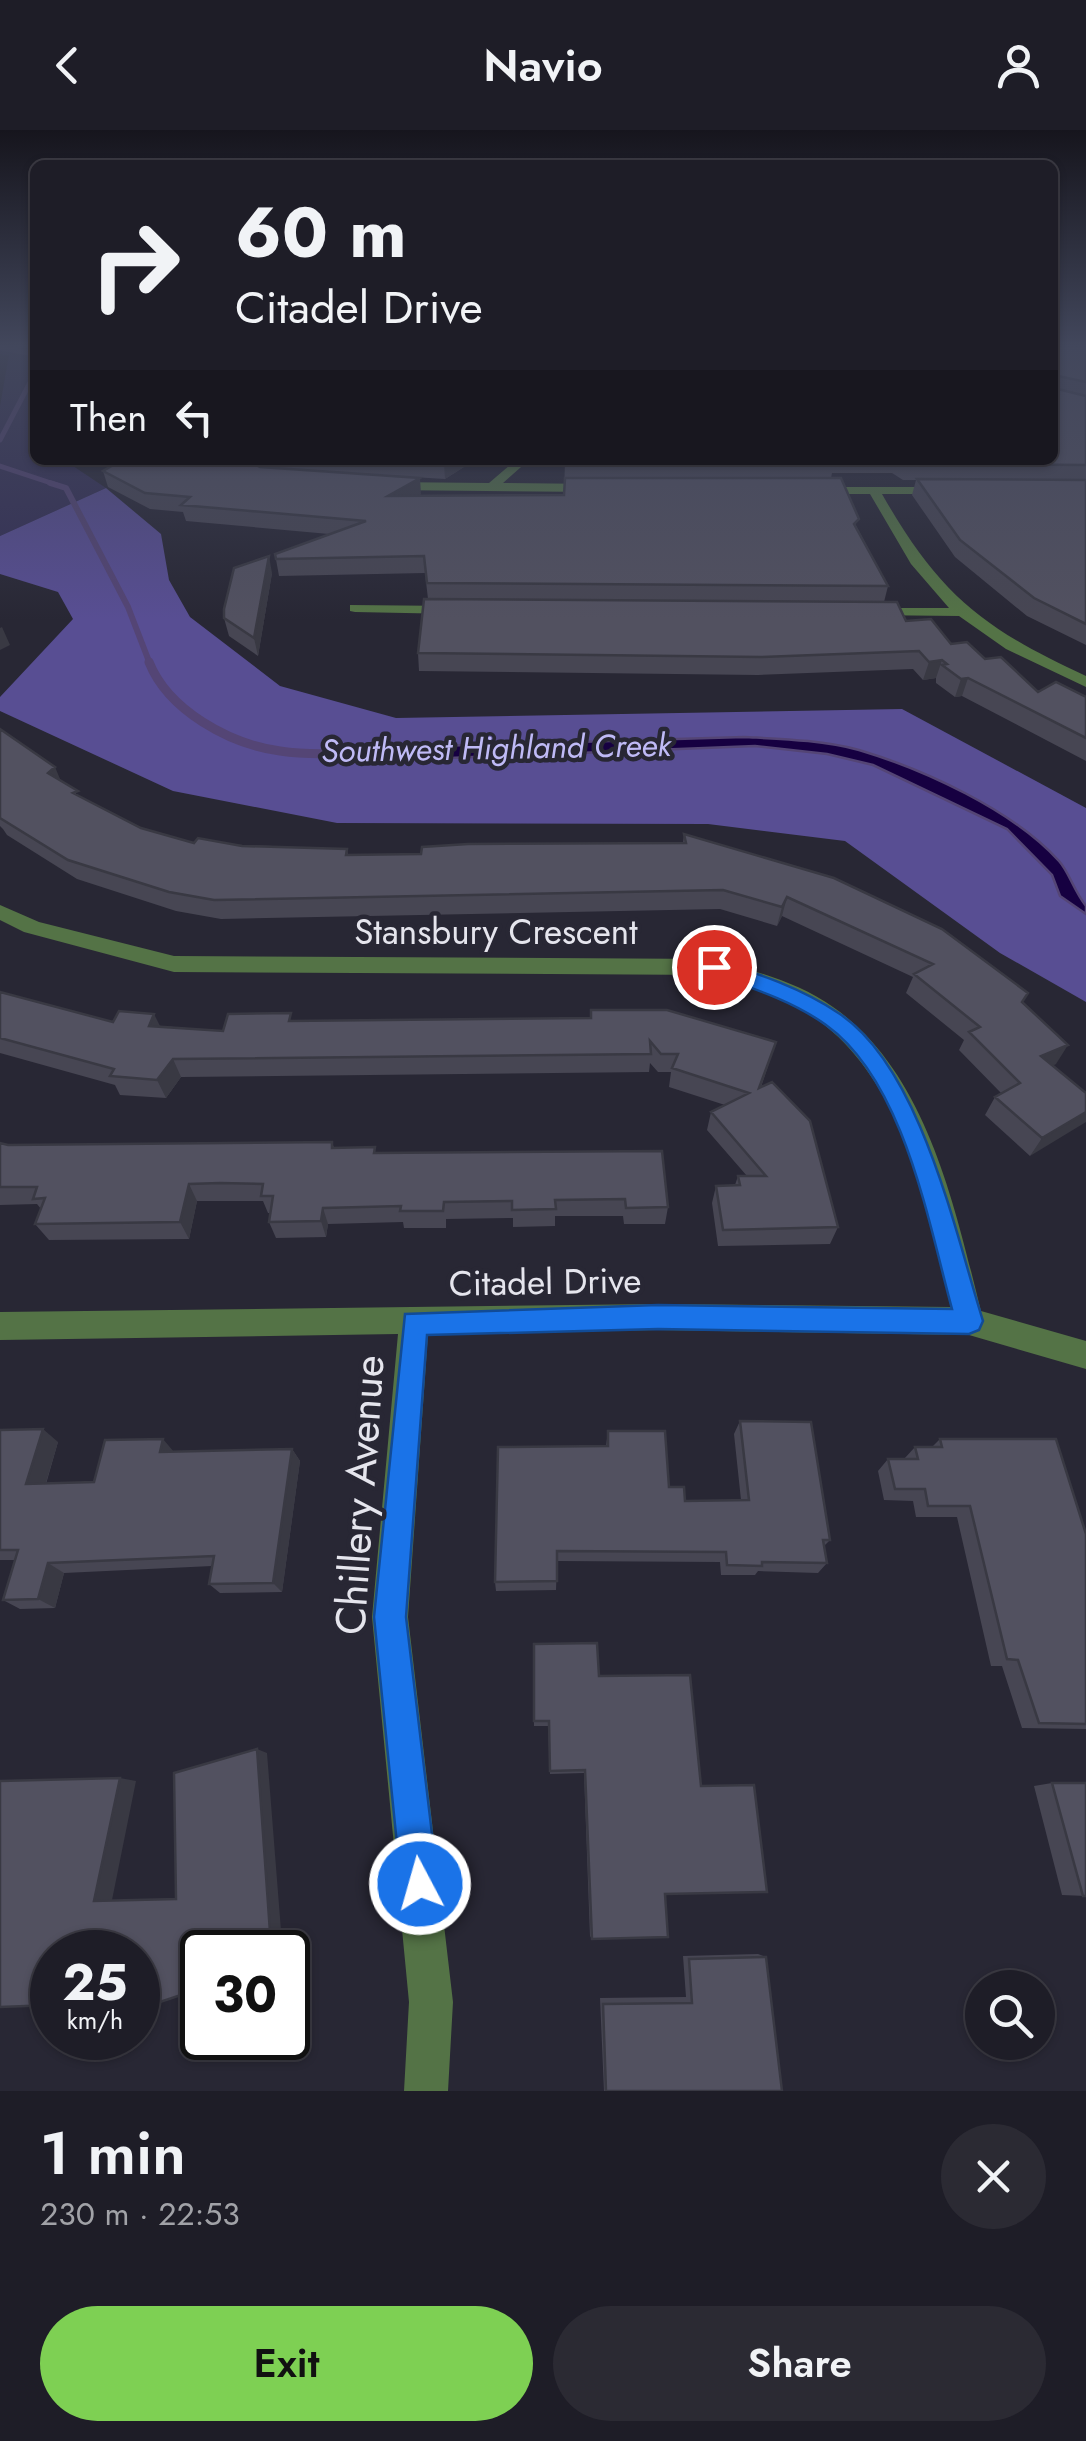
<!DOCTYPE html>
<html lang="en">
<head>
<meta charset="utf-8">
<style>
  body { margin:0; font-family:Jost,sans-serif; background:#2b2a33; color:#f1f3f6; height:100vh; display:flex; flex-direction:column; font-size:38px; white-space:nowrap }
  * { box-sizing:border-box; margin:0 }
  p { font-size:32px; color:#a1a2a7 }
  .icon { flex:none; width:55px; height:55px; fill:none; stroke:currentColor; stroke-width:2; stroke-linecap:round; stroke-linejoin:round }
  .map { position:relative; height:1961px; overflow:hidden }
  .details { display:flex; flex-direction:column; background:#1e1d27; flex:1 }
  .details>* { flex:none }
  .hud { position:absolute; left:30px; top:30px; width:1028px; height:305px; border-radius:15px; box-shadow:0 2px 8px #0004,0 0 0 2px #3c3b44; background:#1e1d27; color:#f1f3f6; overflow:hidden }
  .fabs { position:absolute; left:965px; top:1840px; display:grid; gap:20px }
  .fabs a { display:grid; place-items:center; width:90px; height:90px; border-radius:50%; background:#1e1d27; box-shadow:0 2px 8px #0004,0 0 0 2px #3c3b44; font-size:50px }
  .speed { position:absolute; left:30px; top:1800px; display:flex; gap:20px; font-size:50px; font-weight:700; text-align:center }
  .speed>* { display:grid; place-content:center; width:130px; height:130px; border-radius:50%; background:#1e1d27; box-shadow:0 2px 8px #0004,0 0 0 2px #3c3b44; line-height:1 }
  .speed small { font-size:25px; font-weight:400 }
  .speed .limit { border:5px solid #111; border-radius:15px; background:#fff; color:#111 }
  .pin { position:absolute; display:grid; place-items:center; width:85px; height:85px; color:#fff; margin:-42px; border:5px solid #fff; border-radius:50%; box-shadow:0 2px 10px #0007 }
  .me { position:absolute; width:110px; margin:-55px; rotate:354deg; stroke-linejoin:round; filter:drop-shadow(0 0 8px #0008) }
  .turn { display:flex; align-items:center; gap:35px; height:210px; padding:0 40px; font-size:45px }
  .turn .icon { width:130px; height:130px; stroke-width:2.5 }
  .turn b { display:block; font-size:70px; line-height:85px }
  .then { display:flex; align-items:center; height:95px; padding:0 40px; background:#0003; gap:20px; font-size:38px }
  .round { display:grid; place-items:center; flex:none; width:105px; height:105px; border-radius:52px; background:#2b2a33 }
  .summary { display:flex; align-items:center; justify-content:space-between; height:170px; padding:0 40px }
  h1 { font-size:60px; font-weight:600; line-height:75px }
  .button { display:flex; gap:20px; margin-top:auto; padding:20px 40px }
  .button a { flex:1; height:115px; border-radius:60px; background:#7ed053; color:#111; font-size:40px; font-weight:600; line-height:115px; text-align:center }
  .button a+a { background:#2b2a33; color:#f1f3f6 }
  header { display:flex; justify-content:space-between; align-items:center; height:130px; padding:0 40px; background:#1e1d27; font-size:45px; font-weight:600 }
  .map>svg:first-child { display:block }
  .green { fill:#342f55 }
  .forest { fill:#584e93 }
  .water { fill:#160041; stroke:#544575; stroke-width:2.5 }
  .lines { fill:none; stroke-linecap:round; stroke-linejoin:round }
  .stream-far2 { stroke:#544575; stroke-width:5 }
  .stream-far1 { stroke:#544575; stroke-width:6 }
  .stream { stroke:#544575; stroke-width:9 }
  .street { fill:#547346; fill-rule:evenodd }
  .wall { fill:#474653 }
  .shaded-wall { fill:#393943 }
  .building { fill:#525160; stroke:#393943; stroke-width:2.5 }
  .route { fill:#1a73e8; stroke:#114b97; stroke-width:2.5 }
  .labels { text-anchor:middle; stroke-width:9; stroke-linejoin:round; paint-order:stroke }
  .far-water-label { font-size:32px; font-style:italic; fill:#bfbaf6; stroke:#282734 }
  .street-label { font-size:35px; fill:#e5e5ed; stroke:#282734 }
  .near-street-label { font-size:42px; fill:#e5e5ed; stroke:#282734 }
</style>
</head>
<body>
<header><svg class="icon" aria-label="back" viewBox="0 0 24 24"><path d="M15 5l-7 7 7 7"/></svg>Navio<svg class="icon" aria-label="person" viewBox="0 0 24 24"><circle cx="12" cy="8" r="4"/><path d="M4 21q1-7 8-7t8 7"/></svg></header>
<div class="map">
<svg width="1086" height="1961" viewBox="0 0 1086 1961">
  <rect width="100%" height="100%" fill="#282734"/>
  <path class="green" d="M 0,216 L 35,216 L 35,330 L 64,330 L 106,358 L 0,406 L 0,276 L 9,225 L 0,224 Z"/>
  <path class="forest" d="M 106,358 L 161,404 L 169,450 L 190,487 L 280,556 L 396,588 L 902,579 L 1086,678 L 1086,872 L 1000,823 L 845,711 L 708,694 L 337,693 L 173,661 L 0,581 L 0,567 L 73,489 L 58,462 L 0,444 L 0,406 Z"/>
  <path class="water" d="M 744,607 C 782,609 822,610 859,620 C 923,639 1013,680 1059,731 C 1069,742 1074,761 1086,776 L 1086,784 L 1060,766 L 1052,745 L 1007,699 L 873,635 L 827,624 L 755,616 L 449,628 L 409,625 L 406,620 L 436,616 Z"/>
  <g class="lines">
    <path class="stream-far2" d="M 0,218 L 35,224
      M 0,310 L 35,243
      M 0,336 L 57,355"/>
    <path class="stream-far1" d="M 50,353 L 66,358 L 128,477 L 150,534"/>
    <path class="stream" d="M 149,532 C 168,580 229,614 280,621 C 320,627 366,621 406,620"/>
    <path class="street" d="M 516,330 L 529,330 L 503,353 L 596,354 L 602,358 L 596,362 L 386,360 L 380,356 L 386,352 L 489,353 Z
      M 807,357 L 950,357 L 946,364 L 882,364 C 939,464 982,498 1086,546 L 1086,557 L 1006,519 L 959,486 L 865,485 L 865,479 L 870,478 L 949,478 L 911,434 L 870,364 L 811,364 Z
      M 350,475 L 455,476 L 462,480 L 455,484 L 355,482 L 350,481 Z
      M 0,775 L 39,792 L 174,826 L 713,829 C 754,841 798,852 833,877 C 927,942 955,1078 981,1181 L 1086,1211 L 1086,1239 L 969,1205 L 658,1200 L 428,1204 L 408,1487 L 453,1872 L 448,1961 L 404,1961 L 409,1872 L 372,1487 L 398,1204 L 0,1210 L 0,1182 L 658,1174 L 951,1177 C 928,1079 905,954 818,890 C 787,867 749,855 713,845 L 174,842 L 24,802 L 0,790 Z"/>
  </g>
  <path class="wall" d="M 1052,216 L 1086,216 L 1086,515 L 1027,486 L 955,427 L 912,365 L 916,350 L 903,350 L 892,343 L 832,343 L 831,348 L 888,456 L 884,472 L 906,491 L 985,529 L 1038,562 L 1086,567 L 1086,631 L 962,566 L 955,567 L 936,553 L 936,548 L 923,550 L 913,539 L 758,545 L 419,541 L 418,523 L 428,469 L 425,443 L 279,446 L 275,424 L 329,404 L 186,391 L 183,382 L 150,379 L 108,357 L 103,341 L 266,337 L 257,330 L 475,330 L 445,349 L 379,345 L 421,364 L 417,366 L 564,365 L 565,330 L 1052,330 Z
    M 272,443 L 258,526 L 229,506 L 224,488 Z
    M 0,599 L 80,667 L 141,698 L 194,713 L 347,719 L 348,725 L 421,724 L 683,713 L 684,704 L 1023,873 L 1056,934 L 1052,935 L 1086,963 L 1030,1026 L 985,985 L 995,967 L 1002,964 L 959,920 L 964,910 L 906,863 L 913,847 L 782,786 L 777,796 L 720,779 L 221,789 L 176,781 L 77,749 L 7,705 L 3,699 L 0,696 Z
    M 0,862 L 113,892 L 223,901 L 293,891 L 776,912 L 761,957 L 838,1097 L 830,1114 L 718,1116 L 712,1073 L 716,1056 L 735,1055 L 738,1046 L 747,1046 L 707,1000 L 711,982 L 725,975 L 669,957 L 671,942 L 658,942 L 650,933 L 649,942 L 181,947 L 166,968 L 120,965 L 115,955 L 0,923 Z
    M 332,1012 L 334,1018 L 376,1023 L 668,1077 L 665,1094 L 624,1094 L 623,1086 L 555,1086 L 555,1096 L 513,1097 L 513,1088 L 446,1089 L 446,1098 L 404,1098 L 403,1092 L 328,1094 L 326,1107 L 276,1108 L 269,1092 L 270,1083 L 268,1083 L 263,1071 L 197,1071 L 189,1109 L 49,1110 L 35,1094 L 41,1079 L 37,1074 L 0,1075 L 0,1013 L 8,1015 Z
    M 740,1291 L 830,1410 L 824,1416 L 827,1433 L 818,1443 L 758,1441 L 755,1445 L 721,1445 L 720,1432 L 557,1431 L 556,1460 L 496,1461 L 495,1452 L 606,1316 L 608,1301 L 685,1371 L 741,1370 L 734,1304 Z
    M 0,1300 L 58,1312 L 46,1354 L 94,1352 L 174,1321 L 292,1319 L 300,1331 L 282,1462 L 220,1463 L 209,1454 L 212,1436 L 64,1443 L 55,1478 L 20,1479 L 3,1470 L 15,1430 L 0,1430 Z
    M 940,1309 L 1086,1404 L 1086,1599 L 1022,1598 L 1002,1536 L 991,1536 L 957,1387 L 916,1387 L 913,1371 L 884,1370 L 878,1341 L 888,1329 L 904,1329 L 915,1317 L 932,1317 Z
    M 534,1514 L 599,1546 L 665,1764 L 592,1809 L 590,1806 L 584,1643 L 550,1644 L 548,1596 L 534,1596 Z
    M 1052,1653 L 1086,1766 L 1062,1765 L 1034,1656 Z
    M 758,1824 L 766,1827 L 782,1961 L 604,1961 L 600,1868 L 686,1867 L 683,1826 Z"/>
  <path class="shaded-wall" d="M 449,330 L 475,330 L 445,349 L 444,333 Z
    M 420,348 L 421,364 L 390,383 L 388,366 Z
    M 269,426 L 272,443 L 258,526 L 254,508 Z
    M 2,497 L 10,515 L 0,520 L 0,498 Z
    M 942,530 L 936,548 L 923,550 L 929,532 Z
    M 968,548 L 962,566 L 955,567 L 961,549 Z
    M 55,637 L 63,656 L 48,643 Z
    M 787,767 L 782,786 L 777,796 L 782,777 Z
    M 154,884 L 163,902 L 149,896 Z
    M 1068,915 L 1056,934 L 1030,944 L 1041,926 Z
    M 173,929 L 181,947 L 166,968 L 157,950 Z
    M 1086,982 L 1086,992 L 1030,1026 L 1042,1008 Z
    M 189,1054 L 197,1071 L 189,1109 L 180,1092 Z
    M 323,1078 L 328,1094 L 326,1107 L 321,1091 Z
    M 43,1299 L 58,1312 L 42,1366 L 26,1354 Z
    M 163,1309 L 174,1322 L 160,1322 Z
    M 292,1319 L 300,1331 L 282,1462 L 273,1453 Z
    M 48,1433 L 64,1443 L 55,1478 L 38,1469 Z
    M 257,1619 L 267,1623 L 282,1813 L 251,1822 Z
    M 120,1648 L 136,1651 L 112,1770 L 94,1771 Z"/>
  <path class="building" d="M 1052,216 L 1086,216 L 1086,252 L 1058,246 L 1054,258 L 1086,266 L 1086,335 L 907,334 L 900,330 L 1052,330 Z
    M 122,330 L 247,330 L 260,337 L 420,348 L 388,366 L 564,365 L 565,348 L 841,348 L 859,389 L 854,394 L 888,456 L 427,453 L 424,426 L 276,429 L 275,424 L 366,391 L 181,375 L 190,367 L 145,363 L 103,341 Z
    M 395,330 L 449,330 L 444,333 Z
    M 565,330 L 832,330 L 834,334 L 565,333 Z
    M 917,349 L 1086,350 L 1086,494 L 1034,468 L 960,410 Z
    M 269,426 L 254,508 L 224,488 L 224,479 L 234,438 Z
    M 424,469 L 897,472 L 906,491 L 931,489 L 951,514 L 967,512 L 985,529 L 1001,527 L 1038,562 L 1056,552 L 1086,567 L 1086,608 L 968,548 L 961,549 L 942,535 L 947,534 L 942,530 L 929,532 L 919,521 L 761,527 L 418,523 Z
    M 0,599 L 55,637 L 48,643 L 78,661 L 73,663 L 141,698 L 194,713 L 198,708 L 242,716 L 347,719 L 346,725 L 421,724 L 422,717 L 468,714 L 686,713 L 684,704 L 834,748 L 942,799 L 1028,863 L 1022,872 L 1068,915 L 1041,926 L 1086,963 L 1086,982 L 1042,1008 L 995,967 L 1020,953 L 969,902 L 980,897 L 914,844 L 933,834 L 787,767 L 782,777 L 723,760 L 214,770 L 169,762 L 68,730 L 0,688 Z
    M 0,862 L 113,892 L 119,881 L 154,884 L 149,896 L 223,901 L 228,884 L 291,883 L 289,891 L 591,888 L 591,880 L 667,880 L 776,912 L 759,958 L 772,952 L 810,991 L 838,1097 L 723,1100 L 716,1056 L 740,1055 L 738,1046 L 766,1046 L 711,982 L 749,963 L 672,938 L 678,924 L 661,924 L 650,911 L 651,924 L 173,929 L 157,950 L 110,946 L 114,939 L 0,908 Z
    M 332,1012 L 332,1018 L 375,1017 L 374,1023 L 662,1021 L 668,1077 L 626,1078 L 625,1069 L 555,1070 L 556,1079 L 512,1080 L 512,1071 L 444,1072 L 443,1081 L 400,1081 L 401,1076 L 323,1078 L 321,1091 L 269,1092 L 273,1066 L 261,1066 L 263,1054 L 220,1053 L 189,1054 L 180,1092 L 35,1094 L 45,1068 L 33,1069 L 37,1057 L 0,1057 L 0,1013 L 8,1015 Z
    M 740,1291 L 811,1292 L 830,1410 L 823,1410 L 827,1433 L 762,1432 L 762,1436 L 727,1435 L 726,1422 L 557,1421 L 557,1451 L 495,1452 L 498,1317 L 608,1316 L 608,1301 L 665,1301 L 669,1357 L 684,1357 L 685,1371 L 749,1370 Z
    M 43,1299 L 26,1354 L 94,1352 L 105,1310 L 163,1309 L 160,1322 L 292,1319 L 273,1453 L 209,1454 L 214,1426 L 48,1433 L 38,1469 L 3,1470 L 18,1420 L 0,1420 L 0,1300 Z
    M 940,1309 L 1056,1309 L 1086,1404 L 1086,1594 L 1039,1593 L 1018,1530 L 1007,1529 L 970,1376 L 928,1376 L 925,1359 L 895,1359 L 888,1329 L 918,1329 L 915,1317 L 942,1317 Z
    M 597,1513 L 599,1546 L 690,1545 L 701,1656 L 754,1655 L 767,1762 L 665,1764 L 668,1807 L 592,1809 L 585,1640 L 550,1641 L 549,1591 L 534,1591 L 534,1514 Z
    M 257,1619 L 271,1816 L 251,1822 L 202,1822 L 202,1858 L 160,1872 L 138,1873 L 138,1822 L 52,1822 L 52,1875 L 0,1877 L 0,1651 L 120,1648 L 94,1771 L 176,1769 L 174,1643 Z
    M 1052,1653 L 1086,1653 L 1086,1766 L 1083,1766 Z
    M 766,1827 L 782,1961 L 606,1961 L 603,1874 L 692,1873 L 689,1829 Z"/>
  <linearGradient id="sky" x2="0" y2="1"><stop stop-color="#16151d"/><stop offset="0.44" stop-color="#42475c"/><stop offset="1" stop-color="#42475c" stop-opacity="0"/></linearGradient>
  <rect width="1086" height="490" fill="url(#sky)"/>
  <path class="route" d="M 714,830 C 757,843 802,858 840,884 C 921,939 955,1102 983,1191 L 979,1200 L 969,1204 L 658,1199 L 427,1205 L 406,1487 L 438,1754 L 433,1767 L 420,1773 L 407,1767 L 401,1754 L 374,1487 L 405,1184 L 658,1175 L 952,1179 C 928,1091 904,951 826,895 C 790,869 748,857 706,842 L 703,837 Z"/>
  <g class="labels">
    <g class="far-water-label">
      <text transform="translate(496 618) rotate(-1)" y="11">Southwest Highland Creek</text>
    </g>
    <g class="street-label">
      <text x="496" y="814">Stansbury Crescent</text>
      <text transform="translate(545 1152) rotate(-1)" y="12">Citadel Drive</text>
    </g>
    <g class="near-street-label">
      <text transform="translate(359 1365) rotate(-86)" y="15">Chillery Avenue</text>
    </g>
  </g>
</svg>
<div class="fabs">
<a><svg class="icon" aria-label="search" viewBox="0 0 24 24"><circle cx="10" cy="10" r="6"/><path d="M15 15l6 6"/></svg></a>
</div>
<div class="speed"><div>25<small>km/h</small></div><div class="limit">30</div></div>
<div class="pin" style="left:714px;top:837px;background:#d93025"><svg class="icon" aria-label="arrive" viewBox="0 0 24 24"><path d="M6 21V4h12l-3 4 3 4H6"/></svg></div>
<svg class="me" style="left:420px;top:1754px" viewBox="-20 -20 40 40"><circle r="17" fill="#1a73e8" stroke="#fff" stroke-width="3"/><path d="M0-11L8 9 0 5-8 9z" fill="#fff"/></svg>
<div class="hud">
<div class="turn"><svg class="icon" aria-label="right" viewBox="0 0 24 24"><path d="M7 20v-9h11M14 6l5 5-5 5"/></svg><div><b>60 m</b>Citadel Drive</div></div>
<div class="then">Then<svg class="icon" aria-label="left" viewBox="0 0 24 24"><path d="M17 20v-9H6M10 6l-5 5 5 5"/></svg></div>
</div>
</div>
<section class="details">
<div class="summary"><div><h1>1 min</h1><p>230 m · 22:53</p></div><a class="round"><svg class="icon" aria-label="close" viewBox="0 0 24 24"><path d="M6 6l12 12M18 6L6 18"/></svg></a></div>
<div class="button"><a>Exit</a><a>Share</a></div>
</section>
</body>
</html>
